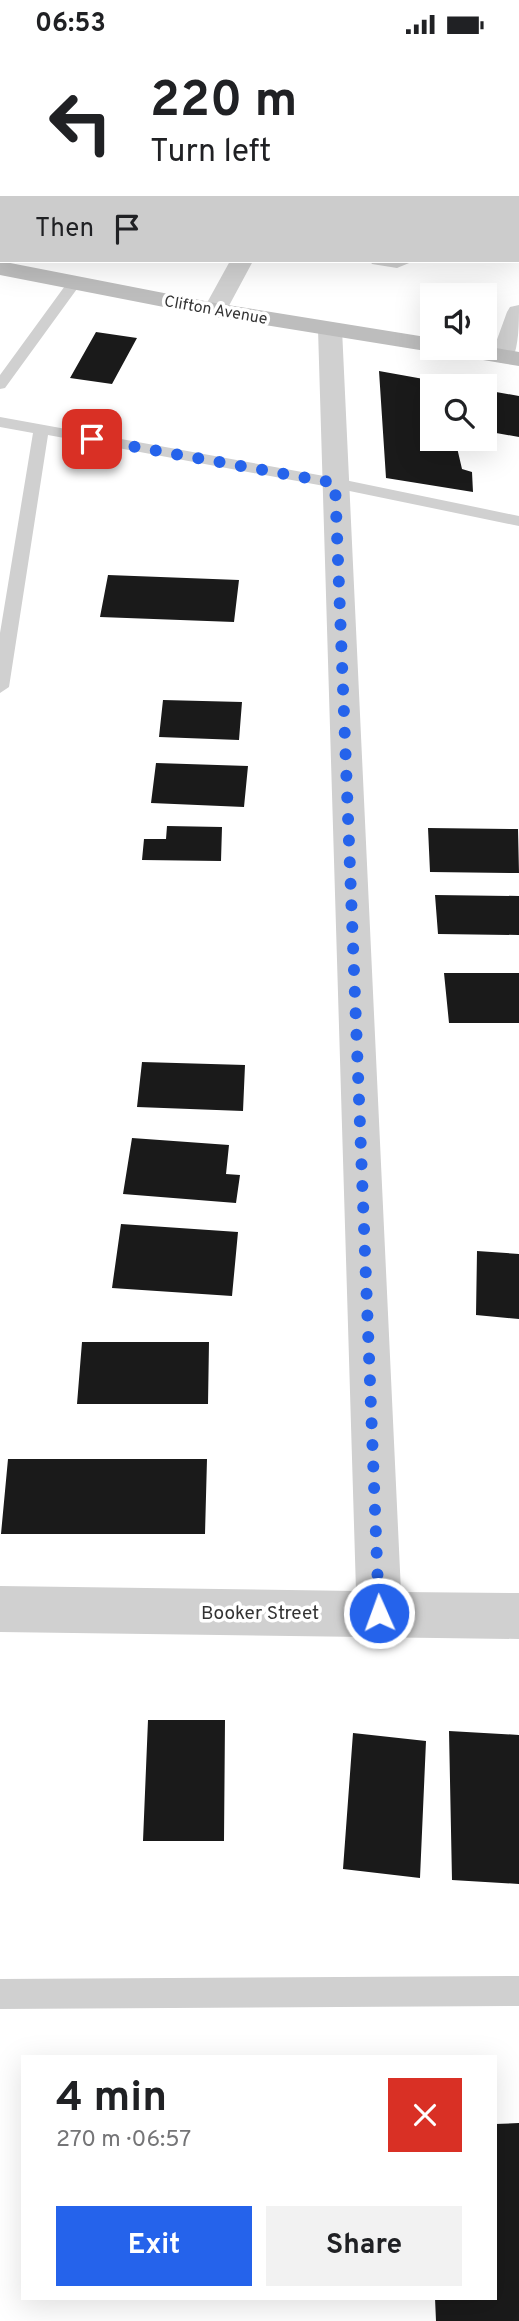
<!DOCTYPE html>
<html lang="en">
<head>
<meta charset="utf-8">
<style>
  body { margin:0; font-family:Overpass,sans-serif; background:#f2f2f2; color:#202124; height:100vh; display:flex; flex-direction:column; font-size:26px; white-space:nowrap }
  * { box-sizing:border-box; margin:0 }
  p { font-size:23px; color:#757577 }
  .icon { flex:none; width:38px; height:38px; fill:none; stroke:currentColor; stroke-width:2; stroke-linecap:round; stroke-linejoin:round }
  .map { position:relative; flex:1; overflow:hidden }
  .sheet { position:absolute; left:21px; top:2006px; width:476px; height:245px; display:flex; flex-direction:column; background:#fff; border-radius:0px; box-shadow:0 7px 28px #0002 }
  .sheet>* { flex:none }
  .hud { position:absolute; left:0px; top:0px; width:520px; height:214px; box-shadow:0 7px 28px #0002; background:#fff; color:#202124; overflow:hidden }
  .tools { position:absolute; left:420px; top:234px; display:grid; gap:14px }
  .tools a { display:grid; place-items:center; width:77px; height:77px; border-radius:0px; background:#fff; box-shadow:0 7px 28px #0002; font-size:35px }
  .pin { position:absolute; display:grid; place-items:center; width:60px; height:60px; color:#fff; margin:-30px; border-radius:14px; box-shadow:0 4px 10px #0006 }
  .me { position:absolute; width:77px; margin:-38px; rotate:358deg; stroke-linejoin:round; filter:drop-shadow(0 0 5px #0008) }
  .turn { display:flex; align-items:center; gap:24px; height:147px; padding:0 35px; font-size:32px }
  .turn .icon { width:91px; height:91px; stroke-width:2.5 }
  .turn b { display:block; font-size:49px; line-height:60px }
  .then { display:flex; align-items:center; height:66px; padding:0 35px; background:#0003; gap:14px; font-size:26px }
  .round { display:grid; place-items:center; flex:none; width:74px; height:74px; border-radius:0px; background:#f2f2f2 }
  .summary { display:flex; align-items:center; justify-content:space-between; height:119px; padding:0 35px }
  h1 { font-size:42px; font-weight:700; line-height:52px }
  .action { display:flex; gap:14px; margin-top:auto; padding:14px 35px }
  .action a { flex:1; height:80px; border-radius:0px; background:#2563eb; color:#fff; font-size:28px; font-weight:700; line-height:80px; text-align:center }
  .action a+a { background:#f2f2f2; color:#202124 }
  .status { display:flex; justify-content:space-between; align-items:center; height:49px; padding:0 35px; background:#fff; direction:ltr }
  .status svg { height:19px; fill:currentColor }
  .map>svg:first-child { display:block }
  .building { fill:#1a1a1a }
  .lines { fill:none; stroke-linecap:round; stroke-linejoin:round }
  .lane { fill:#d0d0d0; fill-rule:evenodd }
  .street { fill:#d0d0d0; fill-rule:evenodd }
  .secondary { fill:#bdbdbd; fill-rule:evenodd }
  .rail-casing { stroke:#888; stroke-width:5 }
  .rail { stroke:#fff; stroke-width:3.5; stroke-dasharray:10; stroke-linecap:butt }
  .route { stroke:#2563eb; stroke-width:12; stroke-dasharray:0 21.6 }
  .labels { text-anchor:middle; stroke-width:7; stroke-linejoin:round; paint-order:stroke }
  .far-street-label { font-size:16px; fill:#333; stroke:#fff }
  .street-label { font-size:19px; fill:#333; stroke:#fff }
</style>
</head>
<body>
<div class="status"><b>06:53</b><svg viewBox="0 0 49 12"><path d="M0 12V9h3v3zM5 12V6h3v6zM10 12V3h3v9zM15 12V0h3v12zM26 1h20v11H26zM47 4h2v5h-2z"/></svg></div>
<div class="map">
<svg width="519" height="2272" viewBox="0 0 519 2272">
  <rect width="100%" height="100%" fill="#fff"/>
  <path class="building" d="M 96,283 L 137,289 L 112,335 L 70,329 Z
    M 379,322 L 457,336 L 432,338 L 432,390 L 455,390 L 462,420 L 472,423 L 473,443 L 386,429 Z
    M 485,341 L 519,347 L 519,388 L 485,382 Z
    M 108,526 L 239,531 L 234,573 L 100,568 Z
    M 163,651 L 242,653 L 239,691 L 159,688 Z
    M 156,714 L 248,717 L 244,758 L 151,754 Z
    M 167,777 L 222,778 L 221,812 L 142,811 L 144,790 L 166,790 Z
    M 428,779 L 518,780 L 519,824 L 430,823 Z
    M 435,846 L 519,847 L 519,886 L 438,885 Z
    M 444,924 L 519,924 L 519,974 L 449,974 Z
    M 142,1013 L 245,1016 L 243,1062 L 137,1058 Z
    M 132,1089 L 229,1096 L 226,1125 L 240,1126 L 236,1154 L 123,1145 Z
    M 121,1175 L 238,1183 L 232,1247 L 112,1239 Z
    M 477,1202 L 519,1205 L 519,1270 L 476,1266 Z
    M 82,1293 L 209,1293 L 208,1355 L 77,1355 Z
    M 8,1410 L 207,1410 L 205,1485 L 1,1485 Z
    M 148,1671 L 225,1671 L 224,1792 L 143,1792 Z
    M 449,1682 L 519,1686 L 519,1835 L 452,1831 Z
    M 353,1684 L 426,1692 L 420,1829 L 343,1820 Z
    M 519,2074 L 519,2272 L 436,2272 L 435,2249 L 495,2249 L 495,2075 Z"/>
  <g class="lines">
    <path class="lane" d="M 370,212 L 414,212 L 397,219 L 372,215 Z
      M 75,229 L 82,233 L 5,339 L 0,340 L 0,326 L 70,230 Z
      M 0,368 L 335,429 L 519,467 L 519,477 L 335,439 L 48,386 L 9,638 L 0,644 L 0,584 L 33,384 L 0,378 Z
      M 519,1927 L 519,1957 L 0,1960 L 0,1930 Z"/>
    <path class="street" d="M 25,0 L 55,0 L 24,2 Z
      M 0,1 L 5,2 L 2,2 L 2,13 Z
      M 230,212 L 253,212 L 224,266 L 215,268 L 206,266 L 203,261 Z
      M 519,256 C 519,275 519,296 512,312 L 503,314 L 494,312 L 491,307 L 507,263 L 510,258 Z
      M 330,273 L 339,275 L 342,280 L 401,1543 L 519,1544 L 519,1590 L 0,1583 L 0,1537 L 356,1542 L 318,280 L 321,275 Z"/>
    <path class="secondary" d="M 0,212 L 215,254 L 432,289 L 432,299 L 485,299 L 485,297 L 519,303 L 519,317 L 453,306 L 444,304 L 441,300 L 432,303 L 215,268 L 0,226 Z"/>
    <defs>
      <path id="rail" d="M 143,2 L 153,0"/>
    </defs>
    <use href="#rail" class="rail-casing"/>
    <use href="#rail" class="rail"/>
  </g>
  <g class="lines">
    <path class="route" d="M 92,390 L 335,434 L 379,1564"/>
  </g>
  <g class="labels">
    <g class="far-street-label">
      <text transform="translate(216 260) rotate(10)" y="6">Clifton Avenue</text>
    </g>
    <g class="street-label">
      <text x="260" y="1570">Booker Street</text>
    </g>
  </g>
</svg>
<div class="tools">
<a><svg class="icon" aria-label="sound" viewBox="0 0 24 24"><path d="M4 9h4l5-4v14l-5-4H4zM17 9q2 3 0 6"/></svg></a>
<a><svg class="icon" aria-label="search" viewBox="0 0 24 24"><circle cx="10" cy="10" r="6"/><path d="M15 15l6 6"/></svg></a>
</div>
<div class="pin" style="left:92px;top:390px;background:#d93025"><svg class="icon" aria-label="arrive" viewBox="0 0 24 24"><path d="M6 21V4h12l-3 4 3 4H6"/></svg></div>
<svg class="me" style="left:379px;top:1564px" viewBox="-20 -20 40 40"><circle r="17" fill="#2563eb" stroke="#fff" stroke-width="3"/><path d="M0-11L8 9 0 5-8 9z" fill="#fff"/></svg>
<div class="hud">
<div class="turn"><svg class="icon" aria-label="left" viewBox="0 0 24 24"><path d="M17 20v-9H6M10 6l-5 5 5 5"/></svg><div><b>220 m</b>Turn left</div></div>
<div class="then">Then<svg class="icon" aria-label="arrive" viewBox="0 0 24 24"><path d="M6 21V4h12l-3 4 3 4H6"/></svg></div>
</div>
<section class="sheet">
<div class="summary"><div><h1>4 min</h1><p>270 m · 06:57</p></div><a class="round" style="background:#d93025;color:#fff"><svg class="icon" aria-label="close" viewBox="0 0 24 24"><path d="M6 6l12 12M18 6L6 18"/></svg></a></div>
<div class="action"><a>Exit</a><a>Share</a></div>
</section>
</div>
</body>
</html>
